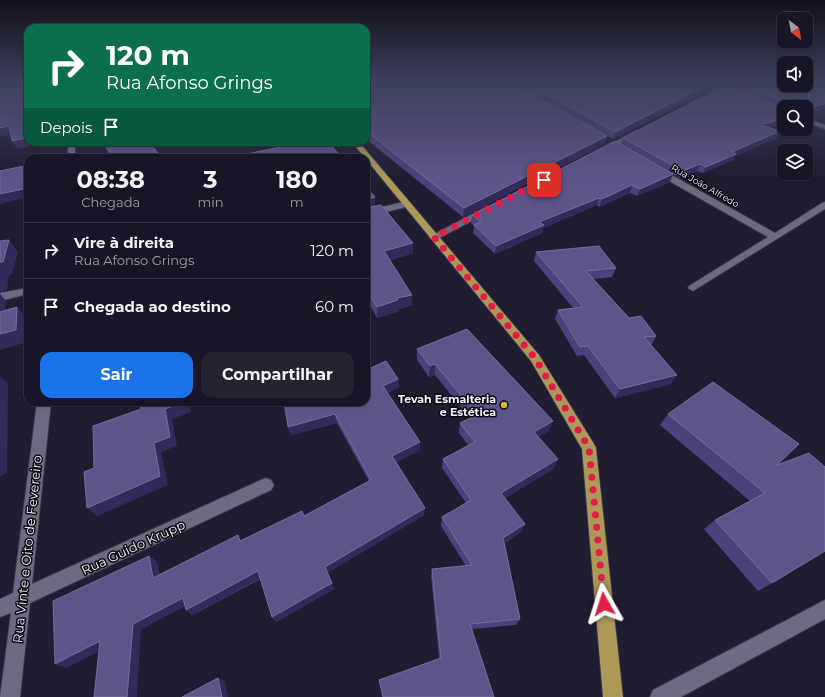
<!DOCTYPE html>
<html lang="pt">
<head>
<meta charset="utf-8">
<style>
  body { margin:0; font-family:Montserrat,sans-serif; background:#252332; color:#f1f3f6; height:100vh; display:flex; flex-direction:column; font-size:15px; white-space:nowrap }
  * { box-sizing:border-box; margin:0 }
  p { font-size:13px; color:#9f9fa7 }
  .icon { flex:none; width:22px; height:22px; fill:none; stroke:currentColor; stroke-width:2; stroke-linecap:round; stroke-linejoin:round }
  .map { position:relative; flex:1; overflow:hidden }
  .panel { position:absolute; left:24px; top:154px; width:346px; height:252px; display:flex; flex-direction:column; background:#181626; border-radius:12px; box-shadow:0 1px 3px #0004,0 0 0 1px #363543 }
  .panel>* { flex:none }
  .banner { position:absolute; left:24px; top:24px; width:346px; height:122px; border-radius:12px; box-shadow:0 1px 3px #0004,0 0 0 1px #363543; background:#0b6e4f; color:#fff; overflow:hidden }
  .needle { width:26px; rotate:148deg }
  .fabs { position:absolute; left:777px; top:12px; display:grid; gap:8px }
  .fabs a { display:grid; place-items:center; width:36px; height:36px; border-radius:8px; background:#181626; box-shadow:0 1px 3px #0004,0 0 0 1px #363543; font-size:20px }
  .pin { position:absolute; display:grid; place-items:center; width:34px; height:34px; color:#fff; margin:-17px; border-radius:8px; box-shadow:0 2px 6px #0006 }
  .me { position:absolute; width:44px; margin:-22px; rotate:354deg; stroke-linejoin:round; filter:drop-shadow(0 0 3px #0008) }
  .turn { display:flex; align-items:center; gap:14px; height:84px; padding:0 16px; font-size:18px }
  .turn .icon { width:52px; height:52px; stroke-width:2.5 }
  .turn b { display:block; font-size:28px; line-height:34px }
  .then { display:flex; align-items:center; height:38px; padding:0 16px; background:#0003; gap:8px; font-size:15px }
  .eta { display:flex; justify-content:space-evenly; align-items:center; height:68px; text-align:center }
  .eta b { font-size:24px; font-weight:700; line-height:28px }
  .cta { display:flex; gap:8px; margin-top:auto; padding:8px 16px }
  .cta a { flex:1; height:46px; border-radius:12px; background:#1a73e8; color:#fff; font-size:16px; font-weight:700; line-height:46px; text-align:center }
  .cta a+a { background:#252332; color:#f1f3f6 }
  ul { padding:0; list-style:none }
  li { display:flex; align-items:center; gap:12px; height:56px; padding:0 16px; border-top:1px solid #363543 }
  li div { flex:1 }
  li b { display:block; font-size:15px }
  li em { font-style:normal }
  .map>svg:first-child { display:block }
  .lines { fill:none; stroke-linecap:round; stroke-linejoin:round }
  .minor-casing { stroke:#393647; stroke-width:2 }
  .major-casing { stroke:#393647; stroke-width:2 }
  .minor { fill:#6c6983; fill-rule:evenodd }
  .major { fill:#ac9858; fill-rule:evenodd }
  .wall { fill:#4d417d }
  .shaded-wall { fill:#332a59 }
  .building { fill:#5f548a; stroke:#766d9c }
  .route { stroke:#e11d48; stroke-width:7; stroke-dasharray:0 12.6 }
  .poi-dot { fill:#d6b534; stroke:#090812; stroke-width:1.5 }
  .labels { text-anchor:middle; stroke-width:3; stroke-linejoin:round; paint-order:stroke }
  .far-street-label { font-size:9px; fill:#f5f4fd; stroke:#090812 }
  .poi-label { font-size:11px; font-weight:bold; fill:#f5f4fd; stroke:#090812; text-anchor:end }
  .near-street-label { font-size:13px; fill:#f5f4fd; stroke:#090812 }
</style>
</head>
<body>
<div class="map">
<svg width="825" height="697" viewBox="0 0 825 697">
  <rect width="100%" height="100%" fill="#201d32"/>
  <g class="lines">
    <defs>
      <path id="minor" d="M 730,81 L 737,81 L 712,95 L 707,94 Z
        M 806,118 L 825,125 L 825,129 L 806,122 Z
        M 637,130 L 640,132 L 639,133 L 607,152 L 604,152 L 600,150 Z
        M 69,142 L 75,142 L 75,158 L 67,158 Z
        M 655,169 L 661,169 L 775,233 L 822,203 L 825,202 L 825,209 L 693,291 L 688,288 L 689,286 L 768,237 L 655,173 Z
        M 407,201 L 410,202 L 411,204 L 410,206 L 366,217 L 366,211 Z
        M 486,207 L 490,210 L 489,212 L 437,239 L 431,239 L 429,237 Z
        M 28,288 L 28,294 L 0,301 L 0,293 Z
        M 37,402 L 51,402 L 32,584 L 261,480 L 266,478 L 271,480 L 274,485 L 271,490 L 30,603 L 20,697 L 0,697 L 11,613 L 0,617 L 0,599 L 13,593 Z
        M 825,600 L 825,619 L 681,697 L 650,697 L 653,690 Z"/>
      <path id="major" d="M 352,142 L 359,142 L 539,355 L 594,444 L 596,448 L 623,697 L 603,697 L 582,449 L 531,361 Z"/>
    </defs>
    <use href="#minor" class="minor-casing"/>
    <use href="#major" class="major-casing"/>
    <use href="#minor" class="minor"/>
    <use href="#major" class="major"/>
  </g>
  <path class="wall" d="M 366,81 L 605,144 L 463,217 L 366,139 Z
    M 510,81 L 727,81 L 720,84 L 715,82 L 712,88 L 613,139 Z
    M 731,82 L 825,108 L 806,116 L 806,107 L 784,107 L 784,123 L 769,128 L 777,138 L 735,156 L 733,160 L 703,173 L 697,171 L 680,178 L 621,144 L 623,138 L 728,88 Z
    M 615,141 L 670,182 L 637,196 L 630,193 L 599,207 L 597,205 L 543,228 L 542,233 L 495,254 L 473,233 L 474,226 L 471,223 L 472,215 Z
    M 276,142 L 328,142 L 342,158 L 249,158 L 247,154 L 280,147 Z
    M 366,187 L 375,206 L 413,253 L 390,260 L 412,295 L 412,305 L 399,309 L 399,311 L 377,318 L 366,298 Z
    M 536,252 L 616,268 L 612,277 L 593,279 L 629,318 L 656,336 L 652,344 L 651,345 L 677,375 L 671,384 L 615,398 L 584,355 L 577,356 L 555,319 L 558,310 L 573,308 L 534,261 Z
    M 417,349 L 549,431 L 538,437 L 558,459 L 553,469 L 505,498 L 525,524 L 521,532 L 505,543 L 520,619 L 516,625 L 472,629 L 494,697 L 439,658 L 431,576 L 432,569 L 466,566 L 441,526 L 442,517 L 466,503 L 442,468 L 443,459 L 468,445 L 459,433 L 460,423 L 470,418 L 435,375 L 429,377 L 417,360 Z
    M 398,379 L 399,387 L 387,393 L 420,442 L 420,450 L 396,462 L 425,508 L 424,515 L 327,573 L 334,589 L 276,622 L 272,617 L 260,579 L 193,615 L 186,610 L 185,606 L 66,668 L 149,556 L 157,562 L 159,574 L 242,540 L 304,516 L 369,481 L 337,423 L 291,435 L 288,427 Z
    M 668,414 L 777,465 L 772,583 L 758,591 L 704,529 L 715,520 L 750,501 L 660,425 Z"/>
  <path class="shaded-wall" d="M 715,81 L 712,88 L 613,139 L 615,132 Z
    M 721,81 L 727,81 L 720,84 Z
    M 825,103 L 825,108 L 806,116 L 806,111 Z
    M 784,118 L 784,123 L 758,131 L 761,125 Z
    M 9,126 L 14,134 L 0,137 L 0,128 Z
    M 780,131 L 777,138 L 735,156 L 733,160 L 703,173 L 706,167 L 732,152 Z
    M 607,136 L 605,144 L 463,217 L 464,208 Z
    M 28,138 L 28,142 L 41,142 L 42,144 L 17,149 L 12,141 Z
    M 148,142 L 154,142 L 155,144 L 149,145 Z
    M 158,153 L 160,158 L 155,158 L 153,154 Z
    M 700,164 L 697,171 L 680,178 L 683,171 Z
    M 673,174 L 670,182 L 637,196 L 640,189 Z
    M 632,185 L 630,193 L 599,207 L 602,199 Z
    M 28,188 L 28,197 L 0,204 L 0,194 Z
    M 375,197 L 375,207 L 366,210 L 366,200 Z
    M 599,198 L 597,205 L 543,228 L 542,233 L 495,254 L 496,246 L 539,222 Z
    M 9,240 L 18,252 L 12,274 L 9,275 L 7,290 L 0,293 L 0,262 Z
    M 413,243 L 413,253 L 384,261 L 384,251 Z
    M 0,294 L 6,301 L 4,326 L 0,322 Z
    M 412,295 L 412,305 L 399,309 L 399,311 L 377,318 L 377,307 L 397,298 Z
    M 17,307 L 28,319 L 27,342 L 0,350 L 0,334 Z
    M 435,364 L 435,375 L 429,377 L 430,366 Z
    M 677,375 L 671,384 L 615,398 L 620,389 Z
    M 0,376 L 8,384 L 7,473 L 0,476 Z
    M 398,379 L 399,387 L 383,394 L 383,386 Z
    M 185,402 L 189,402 L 191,412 L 172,419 L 177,446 L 161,452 L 168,485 L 97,516 L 87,508 L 154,443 L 165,409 Z
    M 335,414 L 337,423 L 291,435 L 288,427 Z
    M 553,421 L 549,431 L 530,442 L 534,432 Z
    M 420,442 L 420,450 L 392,464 L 392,456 Z
    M 558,459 L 553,469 L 498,502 L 501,493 Z
    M 425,508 L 424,515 L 327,573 L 325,567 Z
    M 525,524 L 521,532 L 500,546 L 503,538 Z
    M 149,556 L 157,562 L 160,584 L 153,578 Z
    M 258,571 L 262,577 L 193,615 L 186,610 Z
    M 332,583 L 334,589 L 276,622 L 272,617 Z
    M 183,598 L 190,603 L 141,629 L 137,697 L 127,697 L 133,624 Z
    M 100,641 L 111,645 L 66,668 L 55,664 Z
    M 218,678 L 225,681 L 228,697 L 222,697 Z"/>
  <path class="building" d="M 0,81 L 28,81 L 28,138 L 12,141 L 9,126 L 0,128 Z
    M 366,81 L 509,81 L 607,136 L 464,208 L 366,131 Z
    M 523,81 L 715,81 L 615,132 Z
    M 735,81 L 784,81 L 784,85 L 806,85 L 806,81 L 825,81 L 825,103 L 806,111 L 806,107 L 788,107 L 788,103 L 731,82 Z
    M 724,86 L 784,108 L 784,118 L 761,125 L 780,131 L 732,152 L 736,154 L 706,167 L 700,164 L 683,171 L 623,138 Z
    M 615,141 L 673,174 L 640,189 L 632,185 L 602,199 L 599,198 L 539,222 L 544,225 L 496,246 L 474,225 L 481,222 L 472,215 Z
    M 105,142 L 149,142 L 158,153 L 153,154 L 155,158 L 113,158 L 107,149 Z
    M 282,142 L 328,142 L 342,158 L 250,158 L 247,154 L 285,146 Z
    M 28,165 L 28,188 L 0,194 L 0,171 Z
    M 366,187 L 375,197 L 366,200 Z
    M 381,205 L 413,243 L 384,251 L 412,295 L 397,298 L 398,300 L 377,307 L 366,289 L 366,208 Z
    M 9,240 L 3,262 L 0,262 L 0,241 Z
    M 599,246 L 616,268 L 586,271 L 629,318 L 641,316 L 656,336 L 644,337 L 677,375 L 620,389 L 588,346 L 580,347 L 558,310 L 583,307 L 536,252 Z
    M 17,307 L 16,330 L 0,334 L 0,312 Z
    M 467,329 L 553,421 L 534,432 L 558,459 L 501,493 L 525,524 L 503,538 L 520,619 L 470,624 L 494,697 L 383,697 L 379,680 L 441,658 L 432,569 L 472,565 L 442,517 L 471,500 L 443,459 L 475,442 L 460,423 L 477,415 L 435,364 L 430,366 L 417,349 Z
    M 386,361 L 398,379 L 383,386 L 420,442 L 392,456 L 425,508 L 325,567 L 332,583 L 272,617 L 258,571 L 186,610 L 183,598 L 133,624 L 127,697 L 94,697 L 100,641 L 55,664 L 53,601 L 149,556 L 153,578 L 238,535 L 240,541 L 302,511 L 304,516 L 371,480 L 335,414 L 288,427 L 284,402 L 366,402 L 366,370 Z
    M 713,382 L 799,444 L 777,465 L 809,453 L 825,467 L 825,551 L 772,583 L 715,520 L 765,493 L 668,414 Z
    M 140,402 L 185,402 L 165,409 L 170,437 L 154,443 L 160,476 L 87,508 L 84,472 L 94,468 L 93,426 L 141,409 Z
    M 218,678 L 222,697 L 182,697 Z"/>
  <linearGradient id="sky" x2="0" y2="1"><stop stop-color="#12101c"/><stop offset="0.46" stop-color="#3c405a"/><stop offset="1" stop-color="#3c405a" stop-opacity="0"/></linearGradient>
  <rect width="825" height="178" fill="url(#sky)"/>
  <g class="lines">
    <path class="route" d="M 544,180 L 434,237 L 535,358 L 589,448 L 604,604"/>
  </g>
  <circle class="poi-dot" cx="504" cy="405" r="4"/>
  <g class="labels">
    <g class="far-street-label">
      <text transform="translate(705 186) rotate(30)" y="3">Rua João Alfredo</text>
    </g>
    <g class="poi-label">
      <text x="496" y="403">Tevah Esmalteria<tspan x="496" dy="13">e Estética</tspan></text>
    </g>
    <g class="near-street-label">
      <text transform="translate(133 547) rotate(-25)" y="5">Rua Guido Krupp</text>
      <text transform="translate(27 549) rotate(-84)" y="5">Rua Vinte e Oito de Fevereiro</text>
    </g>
  </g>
</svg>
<div class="fabs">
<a><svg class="needle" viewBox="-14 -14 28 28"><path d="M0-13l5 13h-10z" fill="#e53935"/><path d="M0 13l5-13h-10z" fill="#9f9fa7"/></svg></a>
<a><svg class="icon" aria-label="sound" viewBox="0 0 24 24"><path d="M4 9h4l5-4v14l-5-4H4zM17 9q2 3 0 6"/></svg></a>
<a><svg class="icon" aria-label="search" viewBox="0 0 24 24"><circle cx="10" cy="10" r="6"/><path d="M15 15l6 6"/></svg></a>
<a><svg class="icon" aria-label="layers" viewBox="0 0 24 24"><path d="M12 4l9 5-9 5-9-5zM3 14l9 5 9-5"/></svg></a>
</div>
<div class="pin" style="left:544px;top:180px;background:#d93025"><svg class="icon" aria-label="arrive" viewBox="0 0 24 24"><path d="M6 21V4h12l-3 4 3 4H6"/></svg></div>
<svg class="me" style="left:604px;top:604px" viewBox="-20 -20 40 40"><path d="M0-17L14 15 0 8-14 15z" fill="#e11d48" stroke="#fff" stroke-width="4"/></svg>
<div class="banner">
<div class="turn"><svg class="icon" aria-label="right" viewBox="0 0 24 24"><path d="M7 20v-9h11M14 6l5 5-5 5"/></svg><div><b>120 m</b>Rua Afonso Grings</div></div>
<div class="then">Depois<svg class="icon" aria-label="arrive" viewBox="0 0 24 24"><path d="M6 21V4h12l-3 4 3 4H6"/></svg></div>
</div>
<section class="panel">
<div class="eta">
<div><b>08:38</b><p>Chegada</p></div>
<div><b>3</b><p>min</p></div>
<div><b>180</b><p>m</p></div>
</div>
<ul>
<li><svg class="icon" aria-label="right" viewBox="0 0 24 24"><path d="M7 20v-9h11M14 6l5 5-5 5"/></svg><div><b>Vire à direita</b><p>Rua Afonso Grings</p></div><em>120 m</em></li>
<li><svg class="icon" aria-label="arrive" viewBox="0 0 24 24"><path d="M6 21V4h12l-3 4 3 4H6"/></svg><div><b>Chegada ao destino</b></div><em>60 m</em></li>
</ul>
<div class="cta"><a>Sair</a><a>Compartilhar</a></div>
</section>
</div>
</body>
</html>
